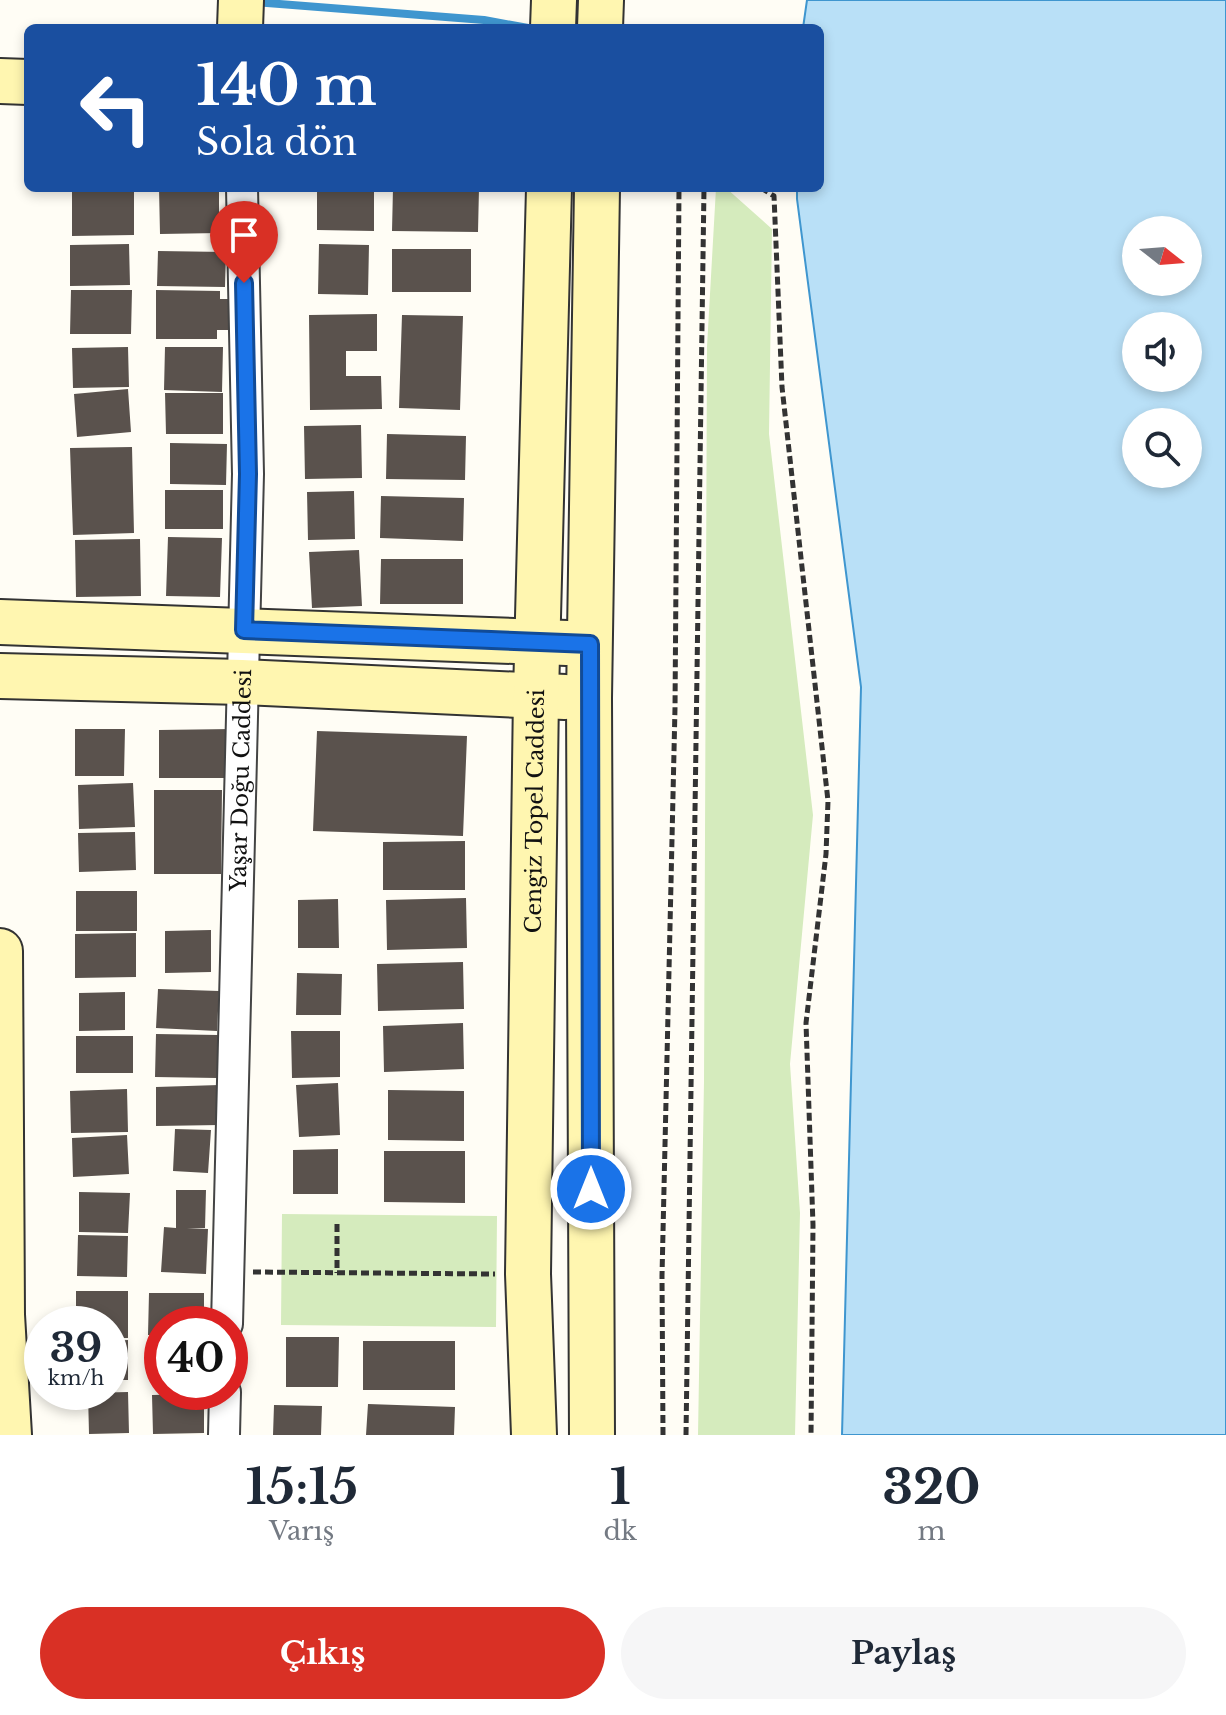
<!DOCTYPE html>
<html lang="tr">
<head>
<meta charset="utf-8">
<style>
  body { margin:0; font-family:"Libre Baskerville",serif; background:#f6f6f7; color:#1f2937; height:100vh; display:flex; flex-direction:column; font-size:30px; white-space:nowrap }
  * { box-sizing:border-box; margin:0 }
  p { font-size:26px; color:#747a83 }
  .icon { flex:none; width:44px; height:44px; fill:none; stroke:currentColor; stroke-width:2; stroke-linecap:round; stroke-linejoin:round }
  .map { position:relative; height:1435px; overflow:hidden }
  .panel { display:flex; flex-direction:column; background:#fff; flex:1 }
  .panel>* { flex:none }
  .hud { position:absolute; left:24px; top:24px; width:800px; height:168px; border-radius:12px; box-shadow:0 4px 12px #0003; background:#1a4fa0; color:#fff; overflow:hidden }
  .needle { width:52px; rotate:107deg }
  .fabs { position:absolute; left:1122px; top:216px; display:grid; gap:16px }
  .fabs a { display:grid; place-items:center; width:80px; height:80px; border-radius:50%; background:#fff; box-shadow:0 4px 12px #0003; font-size:40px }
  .speed { position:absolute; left:24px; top:1306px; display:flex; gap:16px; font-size:40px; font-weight:700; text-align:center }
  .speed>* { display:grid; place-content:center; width:104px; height:104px; border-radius:50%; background:#fff; box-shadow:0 4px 12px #0003; line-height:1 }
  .speed small { font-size:20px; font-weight:400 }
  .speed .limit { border:12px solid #d22; background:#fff; color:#111 }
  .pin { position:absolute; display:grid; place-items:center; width:68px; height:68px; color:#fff; margin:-82px -34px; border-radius:50% 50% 50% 0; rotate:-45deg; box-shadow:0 0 8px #0007 }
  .pin .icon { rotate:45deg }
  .me { position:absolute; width:88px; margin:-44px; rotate:0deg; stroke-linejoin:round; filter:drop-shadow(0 0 6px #0008) }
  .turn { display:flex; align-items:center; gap:28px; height:168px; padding:0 40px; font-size:36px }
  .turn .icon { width:104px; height:104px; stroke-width:2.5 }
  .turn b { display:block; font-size:56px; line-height:68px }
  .eta { display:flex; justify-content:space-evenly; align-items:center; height:136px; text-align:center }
  .eta b { font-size:48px; font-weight:700; line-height:56px }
  .button { display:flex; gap:16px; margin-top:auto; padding:16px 40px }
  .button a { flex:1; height:92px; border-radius:48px; background:#d93025; color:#fff; font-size:32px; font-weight:700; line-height:92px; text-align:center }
  .button a+a { background:#f6f6f7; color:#1f2937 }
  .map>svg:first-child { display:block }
  .green { fill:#d5ebbd }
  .water { fill:#b9e0f7; stroke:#3f96cf; stroke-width:2; fill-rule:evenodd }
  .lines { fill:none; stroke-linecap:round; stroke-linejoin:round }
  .stream { stroke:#3f96cf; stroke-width:8 }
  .building { fill:#5a524d }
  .street-casing { stroke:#444; stroke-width:34 }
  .secondary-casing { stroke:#333; stroke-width:48 }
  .path { stroke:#333; stroke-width:5; stroke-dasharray:8 4; stroke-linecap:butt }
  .street { stroke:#fff; stroke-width:30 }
  .secondary { stroke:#fff6b0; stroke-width:44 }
  .route-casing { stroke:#114b97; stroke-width:20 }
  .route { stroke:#1a73e8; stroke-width:14 }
  .labels { text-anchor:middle; stroke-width:8; stroke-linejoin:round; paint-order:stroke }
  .street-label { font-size:22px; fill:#111; stroke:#fff }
</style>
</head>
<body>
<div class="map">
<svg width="1226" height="1435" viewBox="0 0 1226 1435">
  <rect width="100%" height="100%" fill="#fffdf5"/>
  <path class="green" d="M 716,188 L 726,188 L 772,229 L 769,434 L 813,815 L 790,1064 L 800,1213 L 795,1435 L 698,1435 L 704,1081 L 707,347 Z
    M 282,1214 L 497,1216 L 496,1327 L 281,1325 Z"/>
  <path class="water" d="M 807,0 L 1226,0 L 1226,1435 L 842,1435 L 861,687 L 797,199 L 797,188 L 820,188 L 820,28 L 803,28 ZM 1136,230 L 1188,230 L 1188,282 L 1136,282 ZM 1136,326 L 1188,326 L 1188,378 L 1136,378 ZM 1136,422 L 1188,422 L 1188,474 L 1136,474 Z"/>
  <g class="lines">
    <path class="stream" d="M 254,2 L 484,20 L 528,28"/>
  </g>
  <path class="building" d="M 72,188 L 134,188 L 134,235 L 72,236 Z
    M 159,188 L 219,188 L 219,233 L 160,234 Z
    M 317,188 L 374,188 L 374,231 L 317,230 Z
    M 393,188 L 479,188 L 478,232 L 392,231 Z
    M 129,244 L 130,285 L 70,286 L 70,245 Z
    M 319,244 L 369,245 L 368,295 L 318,294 Z
    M 392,249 L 471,249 L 471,292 L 392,292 Z
    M 158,251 L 226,252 L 225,287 L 157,286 Z
    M 71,290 L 132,290 L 131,334 L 70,334 Z
    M 156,290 L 220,291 L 220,299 L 231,299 L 231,330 L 217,330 L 217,339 L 156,339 Z
    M 377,314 L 377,351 L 346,351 L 346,376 L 381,376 L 382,409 L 310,410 L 309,315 Z
    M 402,315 L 463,316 L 460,410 L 399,408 Z
    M 128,347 L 129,387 L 73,388 L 72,348 Z
    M 165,347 L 223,347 L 222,392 L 164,390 Z
    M 128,389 L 131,432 L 77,437 L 74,394 Z
    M 165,393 L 223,393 L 223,434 L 166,434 Z
    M 361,425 L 362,478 L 305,479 L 304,426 Z
    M 387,434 L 466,436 L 465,480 L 386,479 Z
    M 170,443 L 227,444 L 226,485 L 170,484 Z
    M 132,447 L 134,533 L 73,535 L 70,448 Z
    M 165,490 L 223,490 L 223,529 L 165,529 Z
    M 354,491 L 355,539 L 308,540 L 307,492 Z
    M 381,496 L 464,498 L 463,541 L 380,538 Z
    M 168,537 L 222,538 L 220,597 L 166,596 Z
    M 140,539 L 141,596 L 76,597 L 75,540 Z
    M 359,550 L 362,606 L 312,608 L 309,552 Z
    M 381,559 L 463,559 L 463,604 L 380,604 Z
    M 75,729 L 125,729 L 124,776 L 75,776 Z
    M 232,729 L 232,778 L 159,778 L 159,730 Z
    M 317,731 L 467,736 L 463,836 L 313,831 Z
    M 133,783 L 135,827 L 79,829 L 78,785 Z
    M 154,790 L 222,790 L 221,874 L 154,874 Z
    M 135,832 L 136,870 L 79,872 L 78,833 Z
    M 465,841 L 465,890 L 383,890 L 383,842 Z
    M 76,891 L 137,891 L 137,931 L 76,931 Z
    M 466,898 L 467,948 L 387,950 L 386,900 Z
    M 338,899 L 339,948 L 298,948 L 298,900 Z
    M 211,930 L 211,972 L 165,973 L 165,931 Z
    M 136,933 L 136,977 L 75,978 L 75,934 Z
    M 463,962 L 464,1009 L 378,1011 L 377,964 Z
    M 297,973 L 342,974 L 341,1015 L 296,1015 Z
    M 158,989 L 219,991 L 217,1031 L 156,1028 Z
    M 125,992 L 125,1030 L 79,1031 L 79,993 Z
    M 463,1023 L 464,1069 L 384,1072 L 383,1026 Z
    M 291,1031 L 340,1031 L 340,1077 L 292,1078 Z
    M 156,1034 L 218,1035 L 217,1078 L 155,1077 Z
    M 76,1036 L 133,1036 L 133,1073 L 76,1073 Z
    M 338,1083 L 340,1135 L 299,1137 L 296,1085 Z
    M 219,1085 L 220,1125 L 156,1126 L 156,1087 Z
    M 127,1089 L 128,1132 L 71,1133 L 70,1091 Z
    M 388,1090 L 464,1091 L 464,1141 L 388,1140 Z
    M 175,1129 L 211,1130 L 208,1173 L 173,1171 Z
    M 127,1135 L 129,1174 L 73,1177 L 72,1138 Z
    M 338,1149 L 338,1194 L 293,1194 L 293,1150 Z
    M 384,1151 L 465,1151 L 465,1203 L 384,1202 Z
    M 176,1190 L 206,1190 L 205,1228 L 187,1228 L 208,1229 L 206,1274 L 161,1272 L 164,1227 L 176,1228 Z
    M 79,1192 L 130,1193 L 128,1233 L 79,1232 Z
    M 78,1235 L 128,1236 L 127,1277 L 77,1276 Z
    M 76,1291 L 128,1291 L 128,1338 L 110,1338 L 110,1324 L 76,1324 Z
    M 149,1293 L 204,1293 L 204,1324 L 162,1324 L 162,1335 L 148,1335 Z
    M 286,1337 L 339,1337 L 338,1387 L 286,1387 Z
    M 150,1338 L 162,1338 L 162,1376 L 150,1376 Z
    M 128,1340 L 128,1380 L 110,1380 L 110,1341 Z
    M 363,1341 L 455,1341 L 455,1390 L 363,1390 Z
    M 128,1392 L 129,1433 L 89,1434 L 88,1393 Z
    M 204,1394 L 204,1433 L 153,1434 L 152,1395 Z
    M 368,1404 L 455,1407 L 454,1435 L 366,1435 Z
    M 274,1405 L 322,1406 L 321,1435 L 273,1435 Z"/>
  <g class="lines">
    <defs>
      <g id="street">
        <path id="s1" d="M 227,1324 L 248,474 L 242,188"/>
        <path d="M 224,1435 L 225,1392"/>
      </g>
      <g id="secondary">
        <path d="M 240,28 L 241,0"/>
        <path d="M 553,28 L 554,0"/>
        <path d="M 600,28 L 601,0"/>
        <path d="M 0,81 L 28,82"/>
        <path d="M 0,622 L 567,643"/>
        <path d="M 0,676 L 242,682 L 565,697"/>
        <path d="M 0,951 L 2,1315 L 9,1435"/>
        <path id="s2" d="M 534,1435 L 528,1274 L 536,695 L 549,188"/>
        <path d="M 592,1435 L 589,698 L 597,188"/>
      </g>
    </defs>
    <use href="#street" class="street-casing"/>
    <use href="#secondary" class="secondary-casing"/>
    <path class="path" d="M 761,188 L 774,196 L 782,387 L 828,801 L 826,854 L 806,1023 L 813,1225 L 811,1435
      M 337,1224 L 337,1273
      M 253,1272 L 495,1274
      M 663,1435 L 662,1276 L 675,708 L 679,188
      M 686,1435 L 704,188"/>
    <use href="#street" class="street"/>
    <use href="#secondary" class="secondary"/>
  </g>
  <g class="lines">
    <defs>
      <path id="route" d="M 244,283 L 248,474 L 244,630 L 590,644 L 591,1189"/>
    </defs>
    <use href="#route" class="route-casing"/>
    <use href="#route" class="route"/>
  </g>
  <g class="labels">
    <g class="street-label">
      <text dy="8" stroke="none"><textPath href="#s1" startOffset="544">Yaşar Doğu Caddesi</textPath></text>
      <text dy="8" stroke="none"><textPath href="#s2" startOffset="624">Cengiz Topel Caddesi</textPath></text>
    </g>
  </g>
</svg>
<div class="fabs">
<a><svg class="needle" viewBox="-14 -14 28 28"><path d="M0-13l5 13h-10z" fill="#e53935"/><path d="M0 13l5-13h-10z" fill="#747a83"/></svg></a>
<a><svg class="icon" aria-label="sound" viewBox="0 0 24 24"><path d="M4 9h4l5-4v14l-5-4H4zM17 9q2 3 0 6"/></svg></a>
<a><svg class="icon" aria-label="search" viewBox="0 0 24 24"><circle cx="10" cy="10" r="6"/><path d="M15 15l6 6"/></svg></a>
</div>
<div class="speed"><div>39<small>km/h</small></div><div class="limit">40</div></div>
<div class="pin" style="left:244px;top:283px;background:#d93025"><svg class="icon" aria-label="arrive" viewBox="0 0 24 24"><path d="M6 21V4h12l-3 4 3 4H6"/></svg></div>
<svg class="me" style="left:591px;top:1189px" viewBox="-20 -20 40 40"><circle r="17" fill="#1a73e8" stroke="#fff" stroke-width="3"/><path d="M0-11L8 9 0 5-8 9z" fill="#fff"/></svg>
<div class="hud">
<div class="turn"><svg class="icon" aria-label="left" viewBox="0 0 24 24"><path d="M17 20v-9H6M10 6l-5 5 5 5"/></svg><div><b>140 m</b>Sola dön</div></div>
</div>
</div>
<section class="panel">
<div class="eta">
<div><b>15:15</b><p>Varış</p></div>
<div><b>1</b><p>dk</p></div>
<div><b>320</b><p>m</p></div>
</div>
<div class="button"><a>Çıkış</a><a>Paylaş</a></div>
</section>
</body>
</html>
